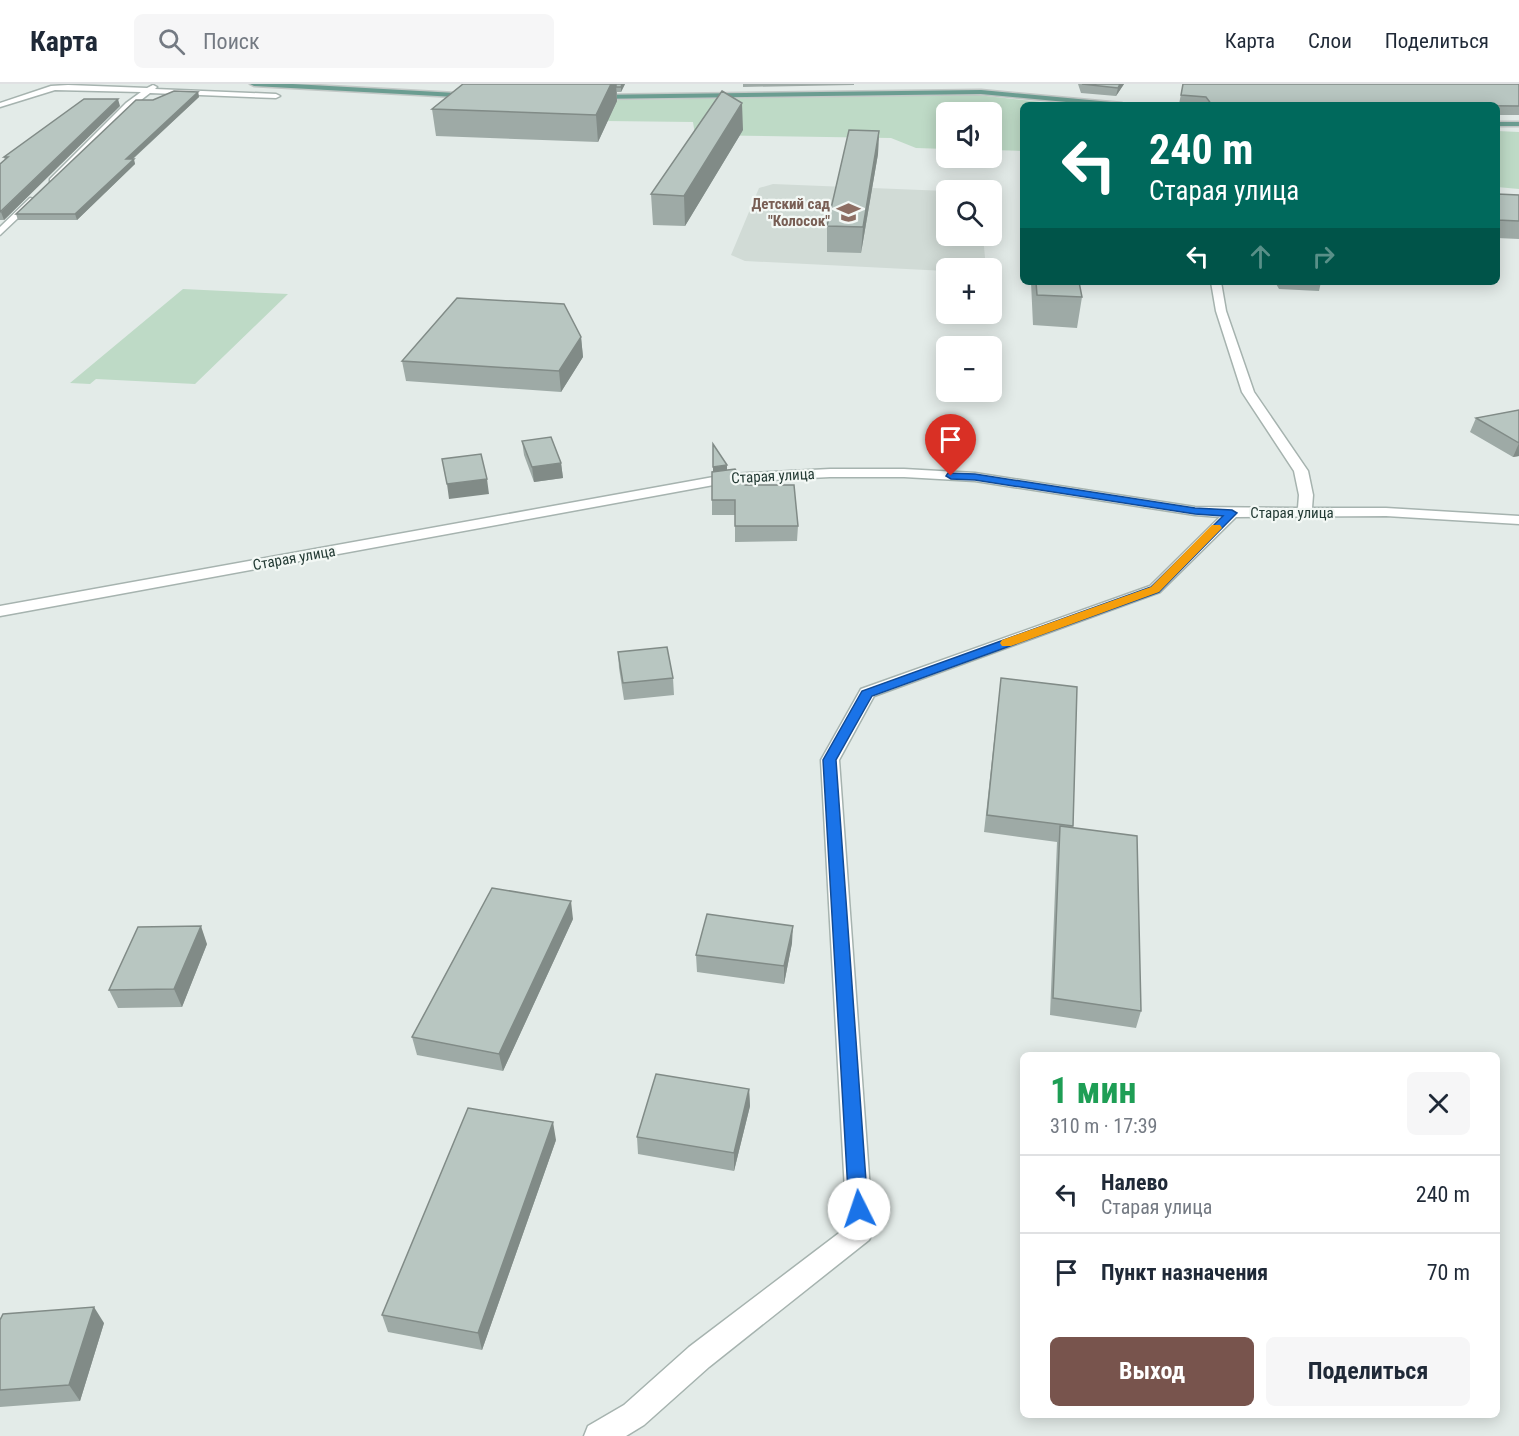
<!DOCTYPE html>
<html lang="ru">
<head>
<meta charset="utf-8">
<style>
  body { margin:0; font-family:"Roboto Condensed",sans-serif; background:#f6f6f7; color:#1f2937; height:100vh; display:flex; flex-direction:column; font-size:22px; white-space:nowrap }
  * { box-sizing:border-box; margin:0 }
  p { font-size:20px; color:#747a83 }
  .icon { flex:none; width:33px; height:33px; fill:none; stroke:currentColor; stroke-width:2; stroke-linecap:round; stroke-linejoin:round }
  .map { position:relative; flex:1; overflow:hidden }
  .drawer { position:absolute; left:1020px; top:968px; width:480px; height:366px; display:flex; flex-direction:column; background:#fff; border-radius:9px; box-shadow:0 3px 15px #0003 }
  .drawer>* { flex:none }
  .hud { position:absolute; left:1020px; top:18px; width:480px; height:183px; border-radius:9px; box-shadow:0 3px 15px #0003; background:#00695c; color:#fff; overflow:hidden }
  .controls { position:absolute; left:936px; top:18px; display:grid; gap:12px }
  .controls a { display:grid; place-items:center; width:66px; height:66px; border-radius:9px; background:#fff; box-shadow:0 3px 15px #0003; font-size:30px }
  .pin { position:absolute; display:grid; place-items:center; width:51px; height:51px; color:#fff; margin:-62px -26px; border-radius:50% 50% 50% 0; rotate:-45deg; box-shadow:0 0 6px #0007 }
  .pin .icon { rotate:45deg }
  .me { position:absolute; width:66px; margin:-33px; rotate:356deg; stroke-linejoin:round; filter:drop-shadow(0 0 4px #0008) }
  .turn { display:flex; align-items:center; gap:21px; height:126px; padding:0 30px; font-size:27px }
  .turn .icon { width:78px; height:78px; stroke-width:2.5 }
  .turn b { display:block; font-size:42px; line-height:51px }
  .lanes { display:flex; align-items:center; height:57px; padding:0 30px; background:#0003; justify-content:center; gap:30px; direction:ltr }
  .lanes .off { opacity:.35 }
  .round { display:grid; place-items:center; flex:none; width:63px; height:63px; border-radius:9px; background:#f6f6f7 }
  .overview { display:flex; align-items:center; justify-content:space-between; height:102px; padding:0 30px }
  h1 { font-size:36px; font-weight:700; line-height:45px; color:#1e9e55 }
  .button { display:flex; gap:12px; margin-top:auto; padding:12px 30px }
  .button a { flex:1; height:69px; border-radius:9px; background:#78544d; color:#fff; font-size:24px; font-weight:700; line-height:69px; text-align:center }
  .button a+a { background:#f6f6f7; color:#1f2937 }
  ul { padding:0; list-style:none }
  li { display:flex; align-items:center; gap:18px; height:78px; padding:0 30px; border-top:2px solid #e0e1e3 }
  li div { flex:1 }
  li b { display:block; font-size:22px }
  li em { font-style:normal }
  header { display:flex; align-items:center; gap:36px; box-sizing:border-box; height:84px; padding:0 30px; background:#fff; border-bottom:2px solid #e0e1e3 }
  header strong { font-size:28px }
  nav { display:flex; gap:33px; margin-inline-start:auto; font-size:21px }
  .search { width:420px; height:54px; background:#f6f6f7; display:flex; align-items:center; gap:15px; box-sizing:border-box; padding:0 21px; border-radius:9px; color:#747a83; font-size:22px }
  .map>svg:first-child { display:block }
  .built { fill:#d1dbd6 }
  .green { fill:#bedac6 }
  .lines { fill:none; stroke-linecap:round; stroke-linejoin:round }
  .street-casing { stroke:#a6b3af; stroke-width:3 }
  .primary-casing { stroke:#c2c8c6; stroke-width:3 }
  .street { fill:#fff; fill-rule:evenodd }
  .primary { fill:#6b9d91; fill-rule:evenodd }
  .wall { fill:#9eaaa6 }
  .shaded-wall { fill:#818b87 }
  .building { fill:#b8c6c1; stroke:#818b87; stroke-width:1.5 }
  .route { fill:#1a73e8; stroke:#114b97; stroke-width:1.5 }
  .slow { fill:#f59e0b }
  .labels { text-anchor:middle; stroke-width:4.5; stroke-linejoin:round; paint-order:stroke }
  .far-education-label { font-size:15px; font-weight:bold; fill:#785e54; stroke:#f3f8f5; text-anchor:end }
  .far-street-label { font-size:15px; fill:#243b35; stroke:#f3f8f5 }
</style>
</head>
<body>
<header>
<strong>Карта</strong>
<div class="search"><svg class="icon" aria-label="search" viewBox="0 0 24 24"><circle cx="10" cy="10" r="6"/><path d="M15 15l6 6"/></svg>Поиск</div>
<nav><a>Карта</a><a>Слои</a><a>Поделиться</a></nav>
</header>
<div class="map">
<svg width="1519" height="1352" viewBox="0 0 1519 1352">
  <rect width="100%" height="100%" fill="#e3ebe8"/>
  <path class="built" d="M 773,100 L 946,107 L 946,152 L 983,152 L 986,184 L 946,184 L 946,187 L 745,177 L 731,171 L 759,104 Z"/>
  <path class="green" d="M 977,11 L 1067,21 L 1023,21 L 1023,67 L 992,66 L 992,28 L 946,28 L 946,65 L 916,64 L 891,54 L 695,51 L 693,38 L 518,36 L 541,17 Z
    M 1497,47 L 1519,48 L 1519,105 L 1497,103 Z
    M 183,205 L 288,210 L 195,300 L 96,295 L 90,300 L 70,299 Z"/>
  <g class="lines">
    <defs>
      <path id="street" d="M 68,1 L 147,4 L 153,1 L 157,3 L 155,5 L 276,10 L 280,12 L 276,14 L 150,9 L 132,23 L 53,100 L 50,99 L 50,95 L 126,19 L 141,8 L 55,6 L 0,23 L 0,19 L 51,2 Z
        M 30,114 L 37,116 L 0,151 L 0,143 Z
        M 1211,198 L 1221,198 L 1226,227 L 1254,308 L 1308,387 L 1313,411 L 1312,424 L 1386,424 L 1519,432 L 1519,440 L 1386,432 L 1236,433 L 1160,508 L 874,612 L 839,676 L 873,1148 L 869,1156 L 709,1283 L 644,1341 L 626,1352 L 584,1352 L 588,1342 L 624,1321 L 689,1263 L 847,1143 L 821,676 L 861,605 L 1150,502 L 1220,433 L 1195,431 L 975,397 L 904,393 L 830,393 L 730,398 L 0,532 L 0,522 L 730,390 L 830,385 L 904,385 L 975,389 L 1195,423 L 1298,424 L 1299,411 L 1294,387 L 1242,308 L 1216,227 Z"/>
      <path id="primary" d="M 250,0 L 293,0 L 474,10 L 478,12 L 474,14 L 254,2 Z
        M 981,6 L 1122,19 L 1126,21 L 1098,21 L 981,10 L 592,15 L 588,13 L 592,11 Z
        M 1497,38 L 1519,38 L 1519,42 L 1497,42 Z"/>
    </defs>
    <use href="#street" class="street-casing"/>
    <use href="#primary" class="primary-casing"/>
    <use href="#street" class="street"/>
    <use href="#primary" class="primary"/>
  </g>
  <path class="wall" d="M 463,0 L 625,0 L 621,8 L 617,8 L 617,17 L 598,58 L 436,52 L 432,25 Z
    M 743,0 L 854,0 L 854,1 L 743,3 Z
    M 1078,0 L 1124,0 L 1116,12 L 1081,9 Z
    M 1183,0 L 1519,0 L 1519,31 L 1497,31 L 1497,21 L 1179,20 Z
    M 198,8 L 199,13 L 133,75 L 135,80 L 77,136 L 18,136 L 16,130 L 153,16 Z
    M 120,22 L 4,136 L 0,136 L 0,80 L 5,76 L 4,73 Z
    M 743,46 L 685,142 L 653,141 L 651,110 Z
    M 879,47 L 878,70 L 861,169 L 827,168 L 827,142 Z
    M 1497,110 L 1519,111 L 1519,155 L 1497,154 Z
    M 1031,198 L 1079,198 L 1082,213 L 1077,244 L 1033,241 Z
    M 1275,198 L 1321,198 L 1319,207 L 1279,205 Z
    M 581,253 L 583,273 L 561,308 L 406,297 L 402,277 Z
    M 1519,326 L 1519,372 L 1513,373 L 1470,348 L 1476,334 Z
    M 522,357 L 561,379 L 563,394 L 534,398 L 524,371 Z
    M 727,381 L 727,386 L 798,442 L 797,457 L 735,458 L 735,431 L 712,431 L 712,416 Z
    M 618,568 L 673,594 L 674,611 L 624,616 L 619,584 Z
    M 1001,594 L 1077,603 L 1073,744 L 1141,927 L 1136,944 L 1050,931 L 1057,758 L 984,748 Z
    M 573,835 L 503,987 L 417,971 L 412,953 Z
    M 792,859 L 784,900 L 697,888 L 696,871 Z
    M 207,860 L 182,923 L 118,924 L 109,906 Z
    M 749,1005 L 750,1022 L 734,1087 L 638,1070 L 637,1053 Z
    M 556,1056 L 482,1266 L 388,1248 L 382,1231 Z
    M 0,1236 L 104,1239 L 80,1317 L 0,1323 Z"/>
  <path class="shaded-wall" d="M 611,0 L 616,0 L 617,17 L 598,58 L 596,31 Z
    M 622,0 L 625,0 L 621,8 L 621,3 Z
    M 1120,0 L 1124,0 L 1116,12 L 1118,4 Z
    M 198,8 L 199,13 L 127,80 L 126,75 Z
    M 118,15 L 120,22 L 4,136 L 1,128 Z
    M 742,19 L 743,46 L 685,142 L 684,112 Z
    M 879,47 L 878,70 L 861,169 L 863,143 Z
    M 134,75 L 135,80 L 77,136 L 75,130 Z
    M 581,253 L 583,273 L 561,308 L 559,287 Z
    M 1519,359 L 1519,372 L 1513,373 Z
    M 561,379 L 563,394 L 534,398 L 532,383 Z
    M 727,381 L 727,388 L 713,391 L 713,383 Z
    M 487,395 L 489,410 L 449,415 L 447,400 Z
    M 571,817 L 573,835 L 503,987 L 499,970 Z
    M 201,842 L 207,860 L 182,923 L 174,905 Z
    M 793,842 L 792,859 L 784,900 L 784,882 Z
    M 749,1005 L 750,1022 L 734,1087 L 734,1069 Z
    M 553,1038 L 556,1056 L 482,1266 L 478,1249 Z
    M 94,1223 L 104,1239 L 80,1317 L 69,1301 Z"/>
  <path class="building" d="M 463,0 L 611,0 L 596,31 L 432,25 Z
    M 616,0 L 622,0 L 621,3 L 616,3 Z
    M 1082,0 L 1120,0 L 1118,4 Z
    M 1183,0 L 1519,0 L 1519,22 L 1277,20 L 1278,21 L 1212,21 L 1206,13 L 1181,11 Z
    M 174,7 L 198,8 L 126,75 L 134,75 L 75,130 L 16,130 L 136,16 L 153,16 Z
    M 722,7 L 742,19 L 684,112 L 651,110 Z
    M 84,15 L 118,15 L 0,128 L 0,80 L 8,73 L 4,73 Z
    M 849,46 L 879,47 L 863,143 L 827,142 Z
    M 1497,110 L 1519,111 L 1519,137 L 1497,136 Z
    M 1036,198 L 1079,198 L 1082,213 L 1037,211 Z
    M 457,214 L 564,220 L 581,253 L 559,287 L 402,277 Z
    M 1519,326 L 1519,359 L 1476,334 Z
    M 551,353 L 561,379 L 532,383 L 522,357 Z
    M 713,360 L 727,381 L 713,383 Z
    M 481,370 L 487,395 L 447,400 L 442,375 Z
    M 735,385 L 745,401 L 794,401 L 798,442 L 735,442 L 735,416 L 712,416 L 712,388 Z
    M 667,563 L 673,594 L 623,599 L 618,568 Z
    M 1001,594 L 1077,603 L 1073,742 L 987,731 Z
    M 1060,742 L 1137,752 L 1141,927 L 1053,914 Z
    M 492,804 L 571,817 L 499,970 L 412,953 Z
    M 707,830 L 793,842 L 784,882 L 696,871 Z
    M 201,842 L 174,905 L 109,906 L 138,843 Z
    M 656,990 L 749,1005 L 734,1069 L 637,1053 Z
    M 468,1024 L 553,1038 L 478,1249 L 382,1231 Z
    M 94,1223 L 69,1301 L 0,1306 L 0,1236 L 3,1230 Z"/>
  <path class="route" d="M 948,389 L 975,390 L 1195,424 L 1232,426 L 1237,429 L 1159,508 L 872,612 L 836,676 L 868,1125 L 865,1131 L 859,1133 L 852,1131 L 849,1125 L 823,676 L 862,607 L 1151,503 L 1223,432 L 1195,430 L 975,396 L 951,395 L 946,392 Z"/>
  <path class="slow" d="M 1212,441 L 1220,441 L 1222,444 L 1159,508 L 1011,562 L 1002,562 L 1000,559 L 1002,556 L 1151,503 Z"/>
  <defs>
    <symbol id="school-bare" viewBox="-9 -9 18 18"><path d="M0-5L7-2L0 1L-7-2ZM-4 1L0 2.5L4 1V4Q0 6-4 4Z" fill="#8d6e63" stroke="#f3f8f5" stroke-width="2.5" paint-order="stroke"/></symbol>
  </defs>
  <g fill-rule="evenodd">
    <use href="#school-bare" x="832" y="112" width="33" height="33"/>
  </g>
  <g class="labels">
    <g class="far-education-label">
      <text x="830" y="125">Детский сад<tspan x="830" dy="17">"Колосок"</tspan></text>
    </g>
    <g class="far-street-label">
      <text transform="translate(773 392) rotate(-3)" y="5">Старая улица</text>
      <text x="1292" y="434">Старая улица</text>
      <text transform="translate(294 474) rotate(-10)" y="5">Старая улица</text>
    </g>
  </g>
</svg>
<div class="controls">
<a><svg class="icon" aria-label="sound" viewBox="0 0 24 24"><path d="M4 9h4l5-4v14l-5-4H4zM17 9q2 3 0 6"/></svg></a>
<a><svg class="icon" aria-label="search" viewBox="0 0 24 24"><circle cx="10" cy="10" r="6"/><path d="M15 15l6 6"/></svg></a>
<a>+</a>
<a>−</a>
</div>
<div class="pin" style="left:951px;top:392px;background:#d93025"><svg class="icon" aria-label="arrive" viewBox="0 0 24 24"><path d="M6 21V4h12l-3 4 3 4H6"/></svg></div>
<svg class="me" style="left:859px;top:1125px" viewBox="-20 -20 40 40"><circle r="19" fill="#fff"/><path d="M0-13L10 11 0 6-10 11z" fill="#1a73e8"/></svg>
<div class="hud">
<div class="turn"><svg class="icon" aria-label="left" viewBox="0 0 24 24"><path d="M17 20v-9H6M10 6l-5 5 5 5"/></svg><div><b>240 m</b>Старая улица</div></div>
<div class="lanes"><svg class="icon" aria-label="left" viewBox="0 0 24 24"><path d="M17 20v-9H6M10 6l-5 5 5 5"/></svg><svg class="icon off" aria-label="ahead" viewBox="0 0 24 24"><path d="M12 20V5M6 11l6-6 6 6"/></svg><svg class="icon off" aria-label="right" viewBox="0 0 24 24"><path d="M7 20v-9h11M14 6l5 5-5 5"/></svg></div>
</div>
<section class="drawer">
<div class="overview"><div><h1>1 мин</h1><p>310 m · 17:39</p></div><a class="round"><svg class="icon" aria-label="close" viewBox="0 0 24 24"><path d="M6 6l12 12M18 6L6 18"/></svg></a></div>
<ul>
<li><svg class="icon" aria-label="left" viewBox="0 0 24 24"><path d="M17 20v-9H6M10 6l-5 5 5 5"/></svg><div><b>Налево</b><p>Старая улица</p></div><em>240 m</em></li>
<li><svg class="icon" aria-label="arrive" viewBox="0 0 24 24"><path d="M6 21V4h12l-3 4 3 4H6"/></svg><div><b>Пункт назначения</b></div><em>70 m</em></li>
</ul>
<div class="button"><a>Выход</a><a>Поделиться</a></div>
</section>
</div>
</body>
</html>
